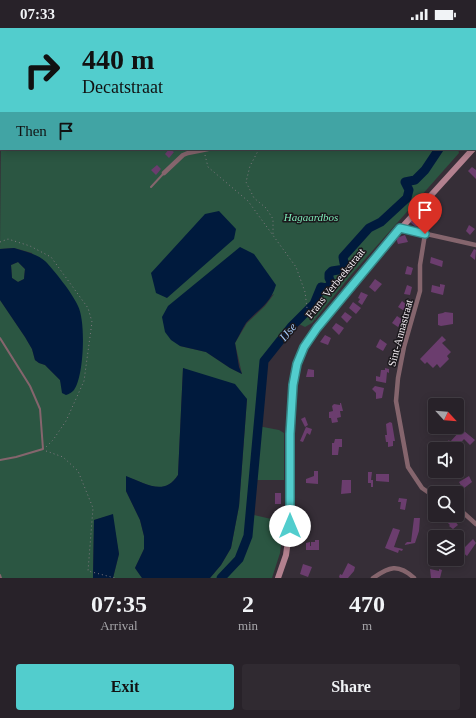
<!DOCTYPE html>
<html lang="en">
<head>
<meta charset="utf-8">
<style>
  body { margin:0; font-family:Georgia,serif; background:#302a31; color:#f1f3f6; height:100vh; display:flex; flex-direction:column; font-size:15px; white-space:nowrap }
  * { box-sizing:border-box; margin:0 }
  p { font-size:13px; color:#a5a4a8 }
  .icon { flex:none; width:22px; height:22px; fill:none; stroke:currentColor; stroke-width:2; stroke-linecap:round; stroke-linejoin:round }
  .map { position:relative; height:550px; overflow:hidden }
  .side { display:flex; flex-direction:column; background:#282229; flex:1 }
  .side>* { flex:none }
  .top-card { position:absolute; left:0px; top:0px; width:476px; height:122px; box-shadow:0 2px 10px #0003,0 0 0 1px #443f46; background:#52cdcd; color:#111; overflow:hidden }
  .needle { width:26px; rotate:116deg }
  .buttons { position:absolute; left:428px; top:370px; display:grid; gap:8px }
  .buttons a { display:grid; place-items:center; width:36px; height:36px; border-radius:4px; background:#282229; box-shadow:0 2px 10px #0003,0 0 0 1px #443f46; font-size:20px }
  .pin { position:absolute; display:grid; place-items:center; width:34px; height:34px; color:#fff; margin:-41px -17px; border-radius:50% 50% 50% 0; rotate:-45deg; box-shadow:0 0 4px #0007 }
  .pin .icon { rotate:45deg }
  .me { position:absolute; width:44px; margin:-22px; rotate:0deg; stroke-linejoin:round; filter:drop-shadow(0 0 3px #0008) }
  .turn { display:flex; align-items:center; gap:14px; height:84px; padding:0 16px; font-size:18px }
  .turn .icon { width:52px; height:52px; stroke-width:2.5 }
  .turn b { display:block; font-size:28px; line-height:34px }
  .then { display:flex; align-items:center; height:38px; padding:0 16px; background:#0003; gap:8px; font-size:15px }
  .eta { display:flex; justify-content:space-evenly; align-items:center; height:68px; text-align:center }
  .eta b { font-size:24px; font-weight:800; line-height:28px }
  .action { display:flex; gap:8px; margin-top:auto; padding:8px 16px }
  .action a { flex:1; height:46px; border-radius:4px; background:#52cdcd; color:#111; font-size:16px; font-weight:800; line-height:46px; text-align:center }
  .action a+a { background:#302a31; color:#f1f3f6 }
  .status { display:flex; justify-content:space-between; align-items:center; height:28px; padding:0 20px; background:#282229; direction:ltr }
  .status svg { height:11px; fill:currentColor }
  .map>svg:first-child { display:block }
  .green { fill:#2b5642; fill-rule:evenodd }
  .water { fill:#001a3d; fill-rule:evenodd }
  .lines { fill:none; stroke-linecap:round; stroke-linejoin:round }
  .river { stroke:#001a3d; stroke-width:9 }
  .building { fill:#6b3d6e }
  .path { stroke:#7f787f; stroke-width:1; stroke-dasharray:1 3; stroke-linecap:butt }
  .service { stroke:#85656d; stroke-width:2 }
  .minor { stroke:#85656d; stroke-width:4.5 }
  .secondary { stroke:#b3818f; stroke-width:6 }
  .route-casing { stroke:#358585; stroke-width:10 }
  .route { stroke:#52cdcd; stroke-width:7 }
  .labels { text-anchor:middle; stroke-width:3; stroke-linejoin:round; paint-order:stroke }
  .park-label { font-size:11px; font-style:italic; fill:#7eecb9; stroke:#1b181c }
  .street-label { font-size:11px; fill:#f4eef4; stroke:#1b181c }
  .water-label { font-size:12px; font-style:italic; fill:#a3c8f6; stroke:#1b181c }
</style>
</head>
<body>
<div class="status"><b>07:33</b><svg viewBox="0 0 49 12"><path d="M0 12V9h3v3zM5 12V6h3v6zM10 12V3h3v9zM15 12V0h3v12zM26 1h20v11H26zM47 4h2v5h-2z"/></svg></div>
<div class="map">
<svg width="476" height="550" viewBox="0 0 476 550">
  <rect width="100%" height="100%" fill="#362e37"/>
  <path class="green" d="M 0,0 L 476,0 L 476,88 L 475,89 L 475,1 L 1,1 L 0,21 Z
    M 1,106 L 1,121 L 458,121 L 459,125 L 351,247 L 312,295 L 305,299 L 295,294 L 264,333 L 258,398 L 279,402 L 284,405 L 284,452 L 253,452 L 250,486 L 284,494 L 280,525 L 272,550 L 210,550 L 221,537 L 231,520 L 239,478 L 247,371 L 183,340 L 178,447 C 163,470 146,454 126,449 L 126,463 L 140,492 L 144,508 L 144,521 L 135,540 L 142,550 L 113,550 L 119,526 L 112,487 L 94,492 L 93,550 L 0,550 L 0,272 L 25,309 L 32,321 L 35,332 L 39,335 L 45,337 L 60,352 L 66,367 L 32,225 L 14,220 L 0,221 ZM 274,266 L 265,278 L 247,295 L 235,315 L 242,346 L 230,340 L 206,324 L 180,318 Z
    M 18,234 L 25,241 L 24,251 L 18,254 L 12,250 L 11,237 Z"/>
  <path class="water" d="M 219,183 L 236,201 L 234,211 L 167,270 L 156,265 L 151,245 L 205,186 Z
    M 240,219 L 254,226 L 276,257 C 270,277 258,281 246,295 C 242,301 239,308 235,315 L 239,339 L 242,346 L 230,340 L 206,324 L 180,318 L 171,312 L 165,304 L 162,289 L 168,278 Z
    M 14,220 C 24,223 37,226 45,233 C 54,242 73,266 78,278 C 86,293 84,349 74,362 C 71,365 69,366 66,367 L 62,365 L 60,352 L 45,337 L 39,335 L 35,332 L 32,321 L 25,309 L 0,272 L 0,221 ZM 18,234 L 25,241 L 24,251 L 18,254 L 12,250 L 11,237 Z
    M 183,340 L 235,356 L 247,371 L 239,478 L 231,520 L 221,537 L 210,550 L 142,550 L 135,540 L 144,521 L 144,508 L 140,492 L 126,463 L 126,448 C 145,455 164,469 178,447 Z
    M 113,486 L 119,526 L 113,550 L 93,550 L 94,492 Z"/>
  <g class="lines">
    <path class="river" d="M 475,82 L 476,80
      M 221,550 L 239,531 L 248,508 L 264,333 L 291,299 L 314,276 L 321,259 L 326,260 L 332,256 L 329,250 L 329,246 L 332,243 L 345,241 L 347,237 L 344,235 L 343,229 L 369,200 L 381,194 L 407,170 L 409,162 L 405,154 L 415,152 L 425,142 L 439,121"/>
  </g>
  <path class="building" d="M 169,121 L 174,124 L 169,130 L 165,126 Z
    M 157,137 L 161,141 L 156,147 L 151,142 Z
    M 472,139 L 476,142 L 476,151 L 468,143 Z
    M 420,185 L 432,196 L 428,201 L 421,194 L 416,199 L 410,194 Z
    M 469,197 L 475,201 L 470,207 L 466,203 Z
    M 405,207 L 408,214 L 398,216 L 396,210 Z
    M 474,221 L 476,222 L 475,232 L 470,228 Z
    M 431,229 L 443,233 L 442,239 L 430,235 Z
    M 407,238 L 413,240 L 411,247 L 405,246 Z
    M 375,251 L 382,256 L 375,264 L 369,259 Z
    M 440,256 L 445,257 L 443,267 L 431,264 L 432,257 L 440,259 Z
    M 407,257 L 412,259 L 410,267 L 404,266 Z
    M 361,264 L 368,267 L 362,277 L 358,274 L 360,271 L 358,270 Z
    M 402,273 L 409,279 L 406,284 L 398,279 Z
    M 353,274 L 361,280 L 356,286 L 349,280 Z
    M 345,284 L 352,289 L 347,295 L 341,289 Z
    M 445,284 L 453,285 L 453,296 L 441,298 L 438,297 L 438,286 L 443,285 Z
    M 397,288 L 403,292 L 398,299 L 392,295 Z
    M 336,295 L 344,300 L 339,307 L 332,300 Z
    M 325,307 L 331,310 L 328,317 L 320,314 Z
    M 442,308 L 446,312 L 442,315 L 451,324 L 447,328 L 449,331 L 440,340 L 437,336 L 433,340 L 427,334 L 425,336 L 420,331 Z
    M 380,311 L 387,316 L 383,323 L 376,319 Z
    M 385,340 L 389,341 L 389,345 L 387,344 L 386,355 L 376,353 L 376,348 L 380,349 L 381,342 L 385,342 Z
    M 308,341 L 314,342 L 314,349 L 306,349 Z
    M 375,358 L 384,360 L 382,370 L 376,371 L 376,365 L 372,361 Z
    M 340,375 L 341,375 L 343,383 L 340,383 L 341,389 L 337,390 L 338,394 L 332,395 L 331,390 L 329,390 L 329,384 L 333,383 L 332,378 L 334,376 L 340,377 Z
    M 305,389 L 308,397 L 305,399 L 301,391 Z
    M 390,394 L 392,395 L 395,413 L 393,413 L 393,418 L 388,419 L 388,414 L 386,414 L 385,407 L 387,407 L 386,396 Z
    M 462,398 L 465,402 L 464,403 L 475,412 L 470,417 L 464,411 L 457,419 L 452,421 L 446,415 L 449,412 L 450,414 L 460,403 L 459,402 Z
    M 306,399 L 312,401 L 310,407 L 307,405 L 303,414 L 300,413 Z
    M 335,411 L 342,411 L 342,419 L 339,419 L 338,427 L 332,427 L 332,415 L 334,415 Z
    M 314,443 L 318,443 L 318,456 L 306,455 L 306,451 L 314,448 Z
    M 368,444 L 372,444 L 371,452 L 373,452 L 373,459 L 371,459 L 371,455 L 368,455 Z
    M 376,446 L 389,446 L 389,454 L 376,453 Z
    M 469,448 L 472,454 L 463,461 L 459,454 Z
    M 342,452 L 351,452 L 351,465 L 341,466 Z
    M 458,464 L 464,467 L 461,473 L 457,471 Z
    M 275,465 L 281,465 L 281,476 L 275,476 Z
    M 399,470 L 407,471 L 405,482 L 400,481 L 401,474 L 398,474 Z
    M 431,484 L 435,485 L 435,487 L 445,487 L 440,491 L 438,490 L 436,495 L 433,495 L 428,492 Z
    M 454,487 L 457,490 L 454,492 L 458,497 L 453,501 L 449,498 L 450,497 L 447,494 Z
    M 414,490 L 420,490 L 419,503 L 415,515 L 404,517 L 407,514 L 411,514 Z
    M 393,500 L 400,502 L 394,519 L 403,521 L 402,523 L 399,522 L 398,525 L 385,520 Z
    M 473,511 L 476,515 L 467,528 L 461,523 Z
    M 315,512 L 319,512 L 319,522 L 306,522 L 306,515 L 310,514 L 310,518 L 311,518 L 311,514 L 315,514 Z
    M 348,535 L 355,539 L 354,543 L 348,550 L 340,550 L 339,549 L 340,546 L 342,547 Z
    M 303,536 L 312,539 L 308,549 L 300,546 Z
    M 430,541 L 439,543 L 439,541 L 442,542 L 440,550 L 431,550 Z"/>
  <g class="lines">
    <path class="path" d="M 204,0 L 205,1
      M 221,0 L 222,1
      M 176,1 L 177,0
      M 0,19 L 1,18
      M 475,112 L 476,111
      M 259,121 L 250,138 L 246,154 L 254,170 L 266,180 L 273,191 L 273,206
      M 205,127 L 208,139 L 248,173 L 296,239 L 305,264 L 307,280 L 316,292
      M 0,214 L 8,211 L 30,218 L 51,229 L 88,280 L 92,294 L 84,353 L 66,393 L 53,412 L 46,419
      M 46,423 L 63,429 L 78,443 L 93,480 L 88,543 L 115,550"/>
    <path class="service" d="M 151,159 L 164,145
      M 0,310 L 30,358 L 40,381 L 43,421 L 16,429 L 0,432
      M 0,547 L 1,550"/>
    <path class="minor" d="M 337,1 L 338,0
      M 164,145 L 183,127 L 188,125 L 208,121
      M 400,200 L 476,217
      M 425,206 L 420,237 L 420,263 L 404,319 L 398,350 L 396,373 L 408,439 L 422,460 L 435,469
      M 457,479 L 476,496
      M 373,550 C 389,539 398,535 414,550"/>
    <path class="secondary" d="M 278,550 L 286,527 L 290,498 L 290,405 L 293,357 L 300,328 L 317,300 L 384,219 L 473,121"/>
  </g>
  <g class="lines">
    <defs>
      <path id="route" d="M 290,498 L 290,406 L 293,357 L 297,336 L 304,319 L 317,300 L 400,200 L 425,206"/>
    </defs>
    <use href="#route" class="route-casing"/>
    <use href="#route" class="route"/>
  </g>
  <g class="labels">
    <g class="park-label">
      <text x="311" y="193">Hagaardbos</text>
    </g>
    <g class="street-label">
      <text transform="translate(335 255) rotate(-51)" y="4">Frans Verbeekstraat</text>
      <text transform="translate(400 305) rotate(-75)" y="4">Sint-Annastraat</text>
    </g>
    <g class="water-label">
      <text transform="translate(288 304) rotate(-50)" y="4">IJse</text>
    </g>
  </g>
</svg>
<div class="buttons">
<a><svg class="needle" viewBox="-14 -14 28 28"><path d="M0-13l5 13h-10z" fill="#e53935"/><path d="M0 13l5-13h-10z" fill="#a5a4a8"/></svg></a>
<a><svg class="icon" aria-label="sound" viewBox="0 0 24 24"><path d="M4 9h4l5-4v14l-5-4H4zM17 9q2 3 0 6"/></svg></a>
<a><svg class="icon" aria-label="search" viewBox="0 0 24 24"><circle cx="10" cy="10" r="6"/><path d="M15 15l6 6"/></svg></a>
<a><svg class="icon" aria-label="layers" viewBox="0 0 24 24"><path d="M12 4l9 5-9 5-9-5zM3 14l9 5 9-5"/></svg></a>
</div>
<div class="pin" style="left:425px;top:206px;background:#d93025"><svg class="icon" aria-label="arrive" viewBox="0 0 24 24"><path d="M6 21V4h12l-3 4 3 4H6"/></svg></div>
<svg class="me" style="left:290px;top:498px" viewBox="-20 -20 40 40"><circle r="19" fill="#fff"/><path d="M0-13L10 11 0 6-10 11z" fill="#52cdcd"/></svg>
<div class="top-card">
<div class="turn"><svg class="icon" aria-label="right" viewBox="0 0 24 24"><path d="M7 20v-9h11M14 6l5 5-5 5"/></svg><div><b>440 m</b>Decatstraat</div></div>
<div class="then">Then<svg class="icon" aria-label="arrive" viewBox="0 0 24 24"><path d="M6 21V4h12l-3 4 3 4H6"/></svg></div>
</div>
</div>
<section class="side">
<div class="eta">
<div><b>07:35</b><p>Arrival</p></div>
<div><b>2</b><p>min</p></div>
<div><b>470</b><p>m</p></div>
</div>
<div class="action"><a>Exit</a><a>Share</a></div>
</section>
</body>
</html>
